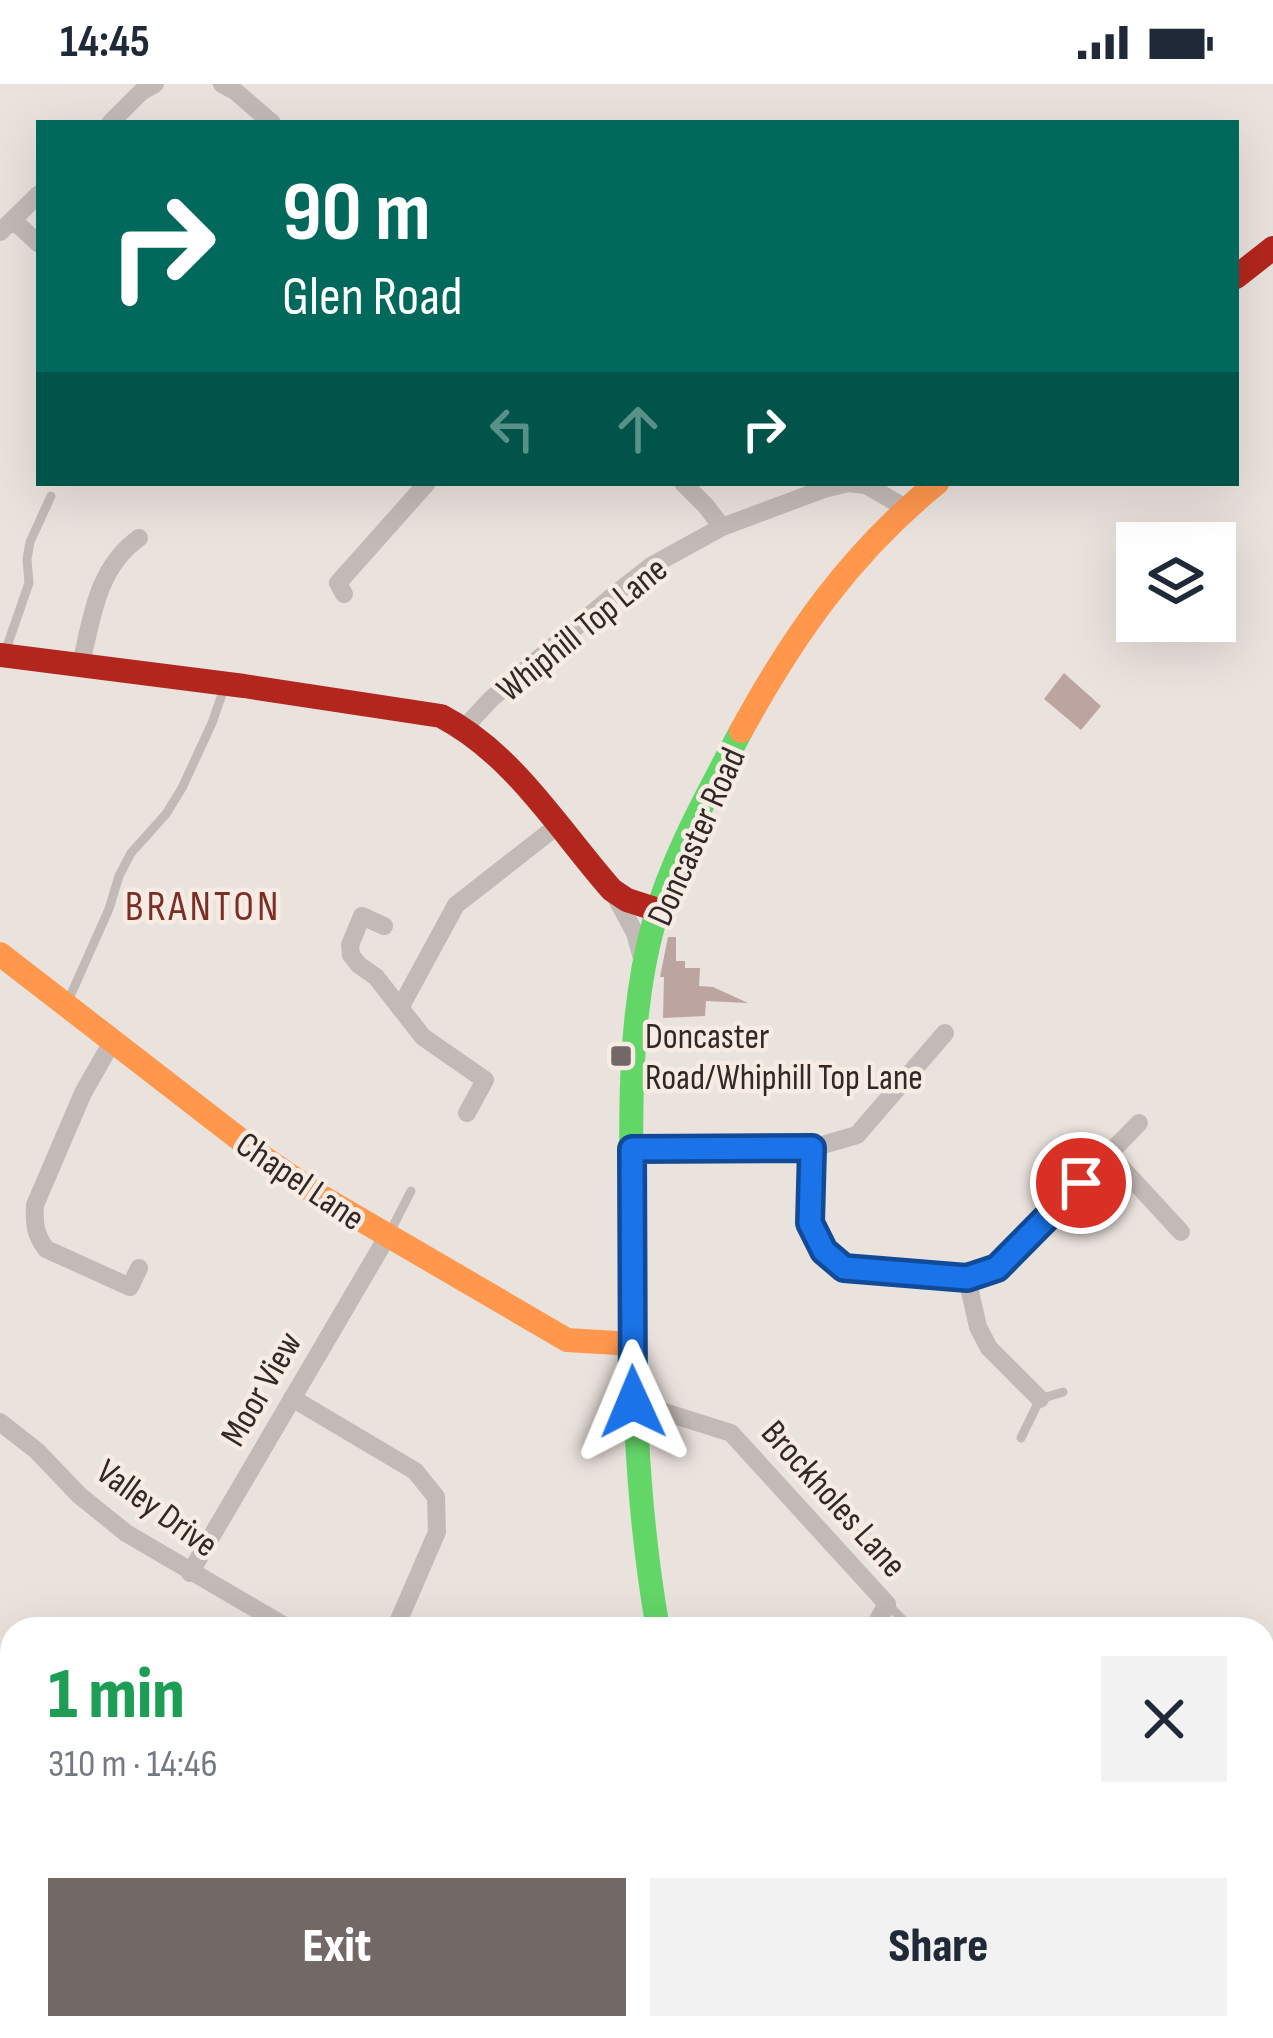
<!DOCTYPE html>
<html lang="en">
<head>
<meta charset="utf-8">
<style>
  body { margin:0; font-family:"Sofia Sans Condensed",sans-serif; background:#f2f2f3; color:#1f2937; height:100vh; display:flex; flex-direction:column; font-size:45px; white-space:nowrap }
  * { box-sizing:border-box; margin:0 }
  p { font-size:39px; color:#747a83 }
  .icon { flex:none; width:66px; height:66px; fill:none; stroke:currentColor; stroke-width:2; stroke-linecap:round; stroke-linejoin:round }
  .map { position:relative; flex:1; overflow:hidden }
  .side { position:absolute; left:0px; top:1533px; width:1275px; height:423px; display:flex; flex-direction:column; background:#fff; border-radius:36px 36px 0 0; box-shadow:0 12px 48px #0002 }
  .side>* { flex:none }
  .hud { position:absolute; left:36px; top:36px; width:1203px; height:366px; border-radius:0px; box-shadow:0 12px 48px #0002; background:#00695c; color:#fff; overflow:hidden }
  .fabs { position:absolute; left:1116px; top:438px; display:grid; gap:24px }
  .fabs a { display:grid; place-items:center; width:120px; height:120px; border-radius:0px; background:#fff; box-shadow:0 12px 48px #0002; font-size:60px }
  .pin { position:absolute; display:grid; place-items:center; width:102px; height:102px; color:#fff; margin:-51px; border:6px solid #fff; border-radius:50%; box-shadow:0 3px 12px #0007 }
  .me { position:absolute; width:132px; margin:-66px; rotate:359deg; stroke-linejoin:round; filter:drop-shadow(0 0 9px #0008) }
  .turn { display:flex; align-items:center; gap:42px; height:252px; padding:0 48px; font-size:54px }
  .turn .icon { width:156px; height:156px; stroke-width:2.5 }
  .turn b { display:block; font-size:84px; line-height:102px }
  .lanes { display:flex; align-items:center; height:114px; padding:0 48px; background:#0003; justify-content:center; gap:60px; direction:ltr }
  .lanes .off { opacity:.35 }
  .round { display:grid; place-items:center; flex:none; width:126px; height:126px; border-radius:0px; background:#f2f2f3 }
  .headline { display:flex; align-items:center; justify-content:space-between; height:204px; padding:0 48px }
  h1 { font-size:72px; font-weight:800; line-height:90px; color:#1e9e55 }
  .button { display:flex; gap:24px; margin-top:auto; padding:24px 48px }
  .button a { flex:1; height:138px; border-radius:0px; background:#726966; color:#fff; font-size:48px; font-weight:800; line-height:138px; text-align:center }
  .button a+a { background:#f2f2f3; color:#1f2937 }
  .status { display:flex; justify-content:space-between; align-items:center; height:84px; padding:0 60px; background:#fff; direction:ltr }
  .status svg { height:33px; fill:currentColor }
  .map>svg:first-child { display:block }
  .building { fill:#bca5a0 }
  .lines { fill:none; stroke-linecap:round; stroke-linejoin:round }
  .lane { stroke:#c2bab6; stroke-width:9 }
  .street { stroke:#c2bab6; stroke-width:18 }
  .fast { stroke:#63d668; stroke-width:24 }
  .slow { stroke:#ff974d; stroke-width:24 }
  .jam { stroke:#b3261e; stroke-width:24 }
  .route-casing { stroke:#114b97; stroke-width:30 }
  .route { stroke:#1a73e8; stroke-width:21 }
  .poi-dot { fill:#726966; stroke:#f7ece4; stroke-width:4.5 }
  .labels { text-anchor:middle; stroke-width:9; stroke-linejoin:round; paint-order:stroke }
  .street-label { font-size:36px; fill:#322826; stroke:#f7ece4 }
  .poi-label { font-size:36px; fill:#322826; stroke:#f7ece4; text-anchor:start }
  .quarter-label { font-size:42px; letter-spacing:3px; fill:#7b2e25; stroke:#f7ece4 }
</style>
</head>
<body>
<div class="status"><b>14:45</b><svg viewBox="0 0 49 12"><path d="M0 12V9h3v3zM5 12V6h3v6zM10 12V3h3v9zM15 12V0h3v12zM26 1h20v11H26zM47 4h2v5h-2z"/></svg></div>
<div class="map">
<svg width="1273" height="1954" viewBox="0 0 1273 1954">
  <rect width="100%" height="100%" fill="#eae2dd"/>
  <path class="building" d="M 1064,589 L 1101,622 L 1081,646 L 1044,615 Z
    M 668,853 L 676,853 L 676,877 L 685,877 L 685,884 L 700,884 L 699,902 L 713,903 L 748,919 L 706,917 L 705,932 L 663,934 L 664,893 L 660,893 Z"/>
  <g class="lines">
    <path class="lane" d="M 4,571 L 29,499 L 27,475 L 30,458 L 51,412
      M 68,917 L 109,825 L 119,792 L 131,769 L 166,730 L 182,704 L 212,639 L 225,602
      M 390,1148 L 411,1107
      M 1021,1354 L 1040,1315 L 1063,1308
      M 887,1520 L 912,1545
      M 1263,1792 L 1273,1797"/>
    <path class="street" d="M 222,0 L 235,7 L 272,39
      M 110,39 L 141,8 L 155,0
      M 13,136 L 39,160
      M 0,148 L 39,110
      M 683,399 L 706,422 L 722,443
      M 344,510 L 338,499 L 427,399
      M 81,580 C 92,533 97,484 139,454
      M 465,643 L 491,615 L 615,510 L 651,482 L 722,443 L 824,405 L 848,399 L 866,401 L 904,423
      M 614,810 L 635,849 L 643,878
      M 384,842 L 362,832 L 350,861 L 351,871 L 359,881 L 376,893 L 423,953 L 485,996 L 467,1029
      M 400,924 L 456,821 L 557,742
      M 112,958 L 83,1009 L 35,1121 C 34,1140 35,1150 46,1165 L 130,1203 L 139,1184
      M 812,1064 L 810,1139 L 824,1167 L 844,1184 L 967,1194 L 997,1184 L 1139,1039
      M 631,1065 L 812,1064 L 857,1051 L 945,949
      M 1109,1070 L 1181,1148
      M 967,1194 L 978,1243 L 989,1264 L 1040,1315
      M 292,1314 L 415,1387 L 436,1413 L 437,1448 L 395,1545
      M 633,1318 L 731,1349 L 887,1520 L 873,1545
      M 0,1338 L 37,1367 L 79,1411 L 126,1449 L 290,1545
      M 190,1489 L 387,1153
      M 593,1954 L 595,1944
      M 866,1954 L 873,1944"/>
    <path class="fast" d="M 658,1545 C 635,1416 633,1286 632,1155 C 631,1050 626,939 654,838 C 673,771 709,708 741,647"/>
    <path class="slow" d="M 741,647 C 794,550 851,469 937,399
      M 0,870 L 264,1074 L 317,1110 L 567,1256 L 633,1260"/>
    <path class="jam" d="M 1236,193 L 1273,164
      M 0,571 L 244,602 L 441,632 C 514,670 559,746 612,806 L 627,816 L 658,826
      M 763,1944 L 766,1954"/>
  </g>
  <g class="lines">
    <defs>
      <path id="route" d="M 633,1318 L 632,1065 L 812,1064 L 810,1139 L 824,1167 L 844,1184 L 967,1194 L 997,1184 L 1081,1099"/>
    </defs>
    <use href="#route" class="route-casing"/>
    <use href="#route" class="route"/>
  </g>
  <rect class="poi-dot" x="609" y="960" width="24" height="24" rx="6"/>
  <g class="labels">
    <g class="street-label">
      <text transform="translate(581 544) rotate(-39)" y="13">Whiphill Top Lane</text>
      <text transform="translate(695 752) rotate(-66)" y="13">Doncaster Road</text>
      <text transform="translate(301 1096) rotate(34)" y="13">Chapel Lane</text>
      <text transform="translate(260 1304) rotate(-60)" y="13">Moor View</text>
      <text transform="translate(835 1414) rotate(48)" y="13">Brockholes Lane</text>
      <text transform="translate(158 1423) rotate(36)" y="13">Valley Drive</text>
    </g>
    <g class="poi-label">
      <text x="645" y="964">Doncaster<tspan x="645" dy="41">Road/Whiphill Top Lane</tspan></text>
    </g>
    <g class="quarter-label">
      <text x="203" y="836">BRANTON</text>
    </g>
  </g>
</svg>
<div class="fabs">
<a><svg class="icon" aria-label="layers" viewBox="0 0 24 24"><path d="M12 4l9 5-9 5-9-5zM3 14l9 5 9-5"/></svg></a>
</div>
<div class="pin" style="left:1081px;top:1099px;background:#d93025"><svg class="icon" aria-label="arrive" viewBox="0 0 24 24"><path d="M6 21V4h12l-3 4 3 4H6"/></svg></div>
<svg class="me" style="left:633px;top:1318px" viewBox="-20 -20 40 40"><path d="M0-17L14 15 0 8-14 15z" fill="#1a73e8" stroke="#fff" stroke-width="4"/></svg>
<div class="hud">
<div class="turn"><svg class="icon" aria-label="right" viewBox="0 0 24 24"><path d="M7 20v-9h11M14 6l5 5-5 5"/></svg><div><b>90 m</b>Glen Road</div></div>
<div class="lanes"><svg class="icon off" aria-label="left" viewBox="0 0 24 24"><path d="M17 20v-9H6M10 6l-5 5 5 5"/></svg><svg class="icon off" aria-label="ahead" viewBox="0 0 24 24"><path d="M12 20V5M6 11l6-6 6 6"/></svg><svg class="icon" aria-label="right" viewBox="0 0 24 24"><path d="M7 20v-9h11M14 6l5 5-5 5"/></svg></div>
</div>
<section class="side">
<div class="headline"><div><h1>1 min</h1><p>310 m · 14:46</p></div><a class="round"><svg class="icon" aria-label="close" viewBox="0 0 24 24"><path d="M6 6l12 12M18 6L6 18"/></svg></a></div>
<div class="button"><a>Exit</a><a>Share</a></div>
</section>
</div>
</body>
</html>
